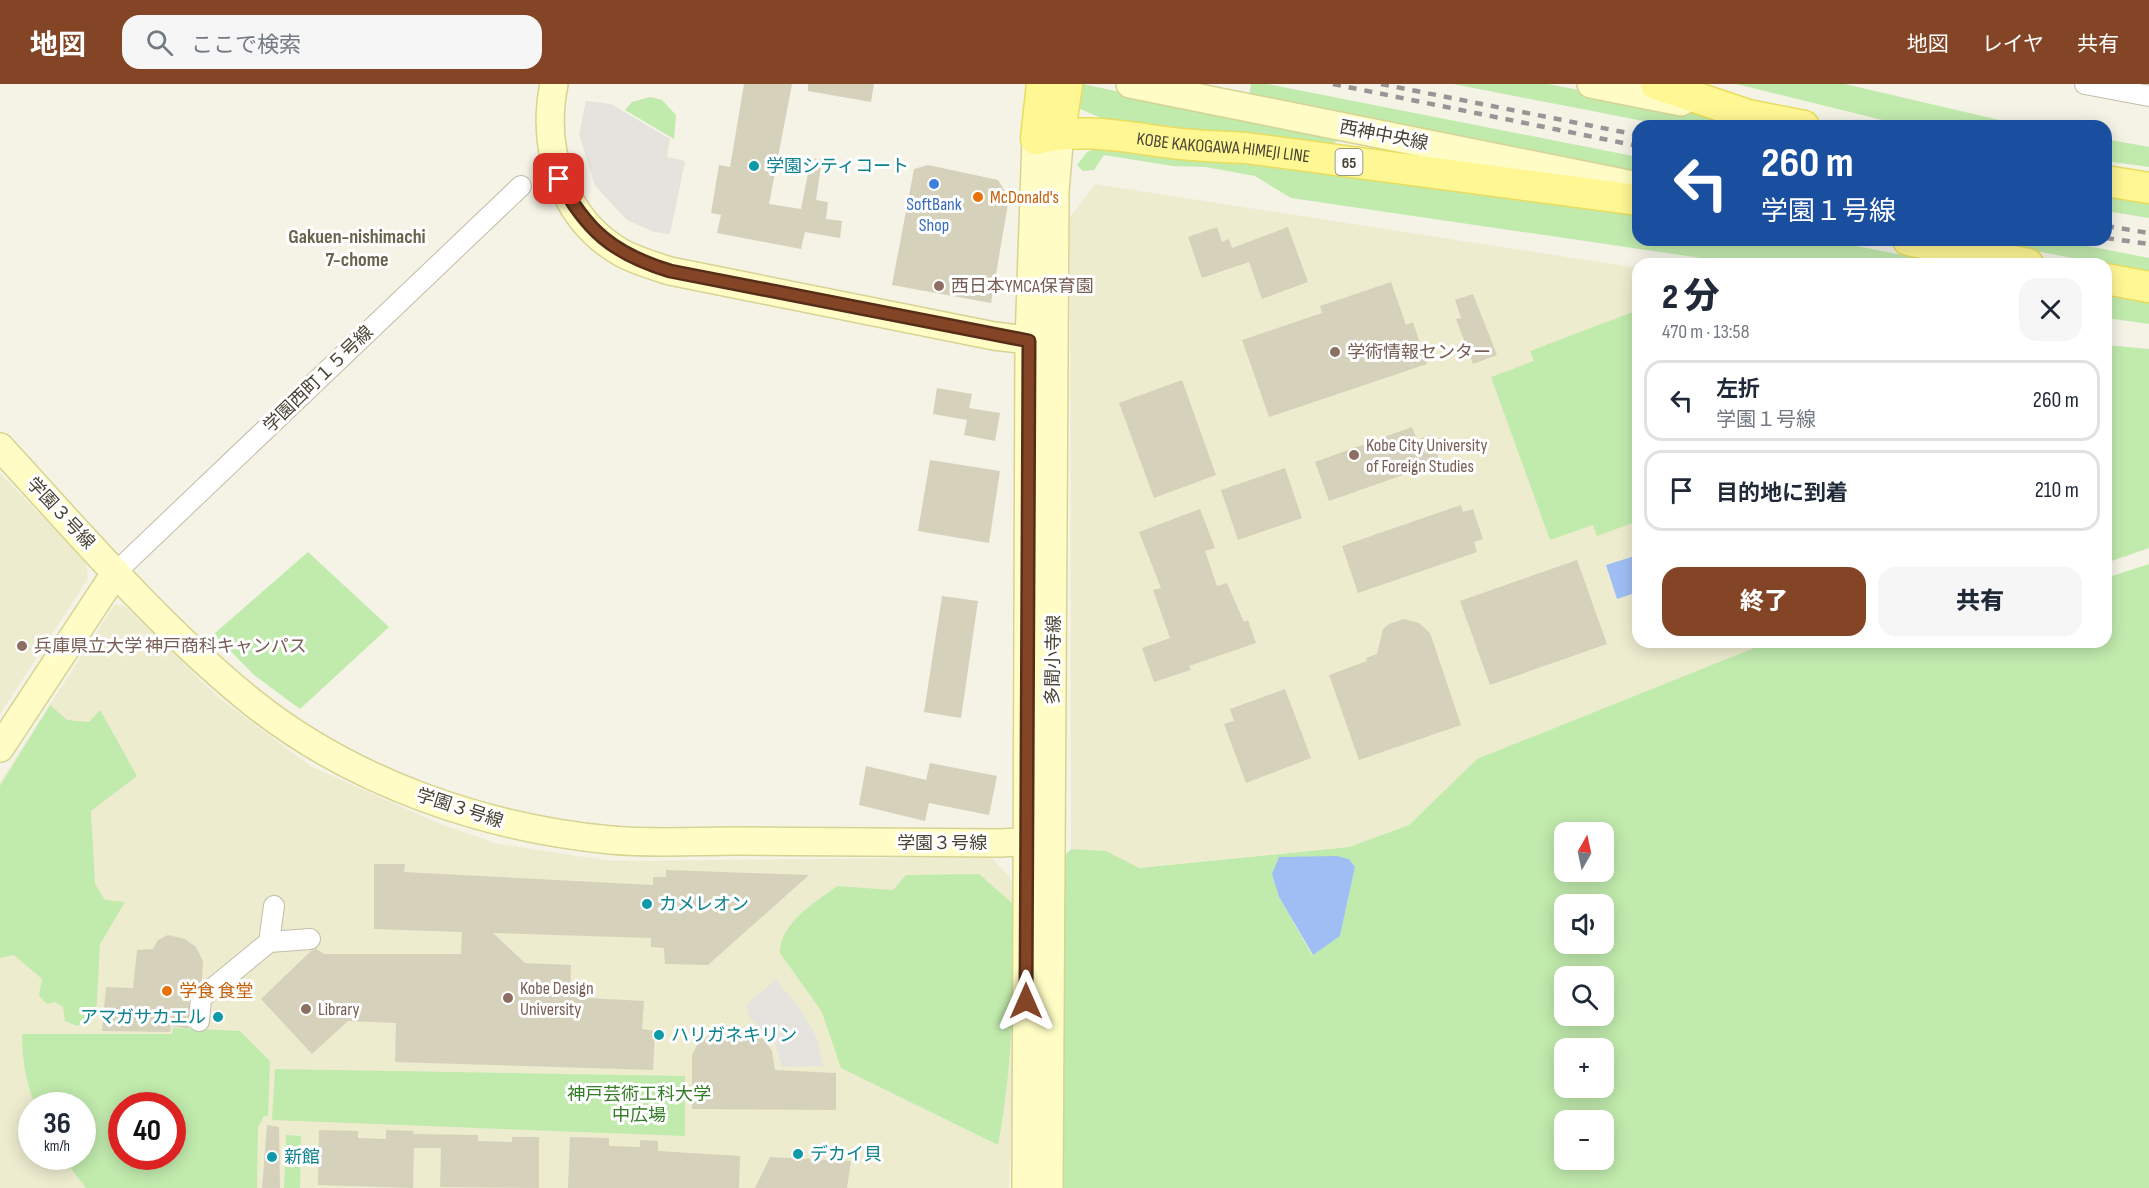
<!DOCTYPE html>
<html lang="ja">
<head>
<meta charset="utf-8">
<style>
  body { margin:0; font-family:"Sofia Sans Condensed","Noto Sans JP",sans-serif; background:#f6f6f7; color:#1f2937; height:100vh; display:flex; flex-direction:column; font-size:22px; white-space:nowrap }
  * { box-sizing:border-box; margin:0 }
  p { font-size:20px; color:#747a83 }
  .icon { flex:none; width:33px; height:33px; fill:none; stroke:currentColor; stroke-width:2; stroke-linecap:round; stroke-linejoin:round }
  .map { position:relative; flex:1; overflow:hidden }
  .side { position:absolute; left:1632px; top:174px; width:480px; height:390px; display:flex; flex-direction:column; background:#fff; border-radius:18px; box-shadow:0 3px 15px #0003 }
  .side>* { flex:none }
  .top-card { position:absolute; left:1632px; top:36px; width:480px; height:126px; border-radius:18px; box-shadow:0 3px 15px #0003; background:#1a4fa0; color:#fff; overflow:hidden }
  .needle { width:39px; rotate:9deg }
  .fabs { position:absolute; left:1554px; top:738px; display:grid; gap:12px }
  .fabs a { display:grid; place-items:center; width:60px; height:60px; border-radius:12px; background:#fff; box-shadow:0 3px 15px #0003; font-size:30px }
  .speed { position:absolute; left:18px; top:1008px; display:flex; gap:12px; font-size:30px; font-weight:700; text-align:center }
  .speed>* { display:grid; place-content:center; width:78px; height:78px; border-radius:50%; background:#fff; box-shadow:0 3px 15px #0003; line-height:1 }
  .speed small { font-size:15px; font-weight:400 }
  .speed .limit { border:9px solid #d22; background:#fff; color:#111 }
  .pin { position:absolute; display:grid; place-items:center; width:51px; height:51px; color:#fff; margin:-26px; border-radius:12px; box-shadow:0 3px 9px #0006 }
  .me { position:absolute; width:66px; margin:-33px; rotate:0deg; stroke-linejoin:round; filter:drop-shadow(0 0 4px #0008) }
  .turn { display:flex; align-items:center; gap:21px; height:126px; padding:0 30px; font-size:27px }
  .turn .icon { width:78px; height:78px; stroke-width:2.5 }
  .turn b { display:block; font-size:42px; line-height:51px }
  .round { display:grid; place-items:center; flex:none; width:63px; height:63px; border-radius:18px; background:#f6f6f7 }
  .summary { display:flex; align-items:center; justify-content:space-between; height:102px; padding:0 30px }
  h1 { font-size:36px; font-weight:800; line-height:45px }
  .cta { display:flex; gap:12px; margin-top:auto; padding:12px 30px }
  .cta a { flex:1; height:69px; border-radius:18px; background:#844526; color:#fff; font-size:24px; font-weight:800; line-height:69px; text-align:center }
  .cta a+a { background:#f6f6f7; color:#1f2937 }
  ul { padding:0; list-style:none }
  li { display:flex; align-items:center; gap:18px; height:81px; margin:0 12px 9px; padding:0 18px; border:3px solid #e0e1e3; border-radius:18px }
  li div { flex:1 }
  li b { display:block; font-size:22px }
  li em { font-style:normal }
  header { display:flex; align-items:center; gap:36px; box-sizing:border-box; height:84px; padding:0 30px; background:#844526; color:#fff }
  header strong { font-size:28px }
  nav { display:flex; gap:33px; margin-inline-start:auto; font-size:21px }
  .search { width:420px; height:54px; background:#f6f6f7; display:flex; align-items:center; gap:15px; box-sizing:border-box; padding:0 21px; border-radius:18px; color:#747a83; font-size:22px }
  .map>svg:first-child { display:block }
  .education { fill:#eeeccf; fill-rule:evenodd }
  .green { fill:#c1eaad; fill-rule:evenodd }
  .parking { fill:#e4e3de }
  .water { fill:#9fbff4 }
  .building { fill:#d6d1bb }
  .lines { fill:none; stroke-linecap:round; stroke-linejoin:round }
  .street-casing { stroke:#c0bda8; stroke-width:22 }
  .secondary-casing { stroke:#d6d393; stroke-width:30 }
  .primary-casing { stroke:#e9dd5e; stroke-width:33 }
  .street { stroke:#fff; stroke-width:20 }
  .secondary { stroke:#fffdc5; stroke-width:27 }
  .primary { stroke:#fff794; stroke-width:30 }
  .rail { stroke:#969696; stroke-width:4.5; stroke-dasharray:8 8; stroke-linecap:butt }
  .route-casing { stroke:#562d19; stroke-width:15 }
  .route { stroke:#844526; stroke-width:10 }
  .culture-dot { fill:#0f9aa8; stroke:#fff; stroke-width:2 }
  .shop-dot { fill:#3f7fe0; stroke:#fff; stroke-width:2 }
  .food-dot { fill:#e8710a; stroke:#fff; stroke-width:2 }
  .education-dot { fill:#8d6e63; stroke:#fff; stroke-width:2 }
  .labels { text-anchor:middle; stroke-width:6; stroke-linejoin:round; paint-order:stroke }
  .shield { fill:#fff; stroke:#7e7c72; stroke-width:1.5 }
  .shield-label { font-size:16px; font-weight:bold; fill:#474435 }
  .street-label { font-size:18px; fill:#474435; stroke:#fff }
  .culture-label { font-size:18px; fill:#0d838f; stroke:#fff; text-anchor:start }
  .food-label { font-size:18px; fill:#c56008; stroke:#fff; text-anchor:start }
  .shop-label { font-size:18px; fill:#366cbe; stroke:#fff }
  .education-label { font-size:18px; fill:#785e54; stroke:#fff; text-anchor:start }
  .park-label { font-size:18px; fill:#347c25; stroke:#fff }
  .neighbourhood-label { font-size:20px; font-weight:bold; fill:#6a644c; stroke:#fff }
</style>
</head>
<body>
<header>
<strong>地図</strong>
<div class="search"><svg class="icon" aria-label="search" viewBox="0 0 24 24"><circle cx="10" cy="10" r="6"/><path d="M15 15l6 6"/></svg>ここで検索</div>
<nav><a>地図</a><a>レイヤ</a><a>共有</a></nav>
</header>
<div class="map">
<svg width="2149" height="1104" viewBox="0 0 2149 1104">
  <rect width="100%" height="100%" fill="#f4f3e6"/>
  <path class="education" d="M 1095,100 L 1638,184 L 1638,558 L 1769,558 L 1477,675 L 1409,741 L 1349,763 L 1138,784 L 1106,767 L 1071,765 L 1070,133 Z
    M 0,389 L 86,478 L 88,495 L 0,630 Z
    M 115,520 L 124,522 L 218,613 L 310,682 L 440,740 L 498,760 L 612,777 L 991,773 L 1021,806 L 1009,1104 L 0,1104 L 0,698 ZM 32,1022 L 82,1022 L 82,1072 L 32,1072 ZM 122,1022 L 172,1022 L 172,1072 L 122,1072 Z"/>
  <path class="green" d="M 1083,0 L 1340,56 L 1322,65 L 1111,38 L 1080,25 Z
    M 1251,0 L 1268,0 L 1638,73 L 1638,89 L 1249,12 Z
    M 1453,0 L 1548,0 L 1763,42 L 1669,42 Z
    M 1736,0 L 1845,0 L 2025,42 L 1907,42 Z
    M 650,13 L 662,16 L 676,31 L 674,55 L 625,26 L 632,18 Z
    M 2106,55 L 2149,63 L 2149,83 L 2106,77 Z
    M 1104,58 L 1638,125 L 1638,156 L 1826,156 L 1948,180 L 1742,180 L 1291,114 L 1255,92 L 1205,83 L 1173,82 L 1104,71 L 1094,86 L 1083,87 L 1077,81 L 1087,68 L 1099,64 Z
    M 2106,109 L 2149,114 L 2149,134 L 2106,127 Z
    M 1980,156 L 2057,156 L 2149,174 L 2149,189 Z
    M 2106,211 L 2149,218 L 2149,240 L 2106,234 Z
    M 1638,226 L 1638,437 L 1597,452 L 1593,441 L 1550,456 L 1491,293 L 1534,277 L 1530,267 Z
    M 2106,261 L 2149,265 L 2149,464 L 2106,479 Z
    M 308,468 L 389,543 L 300,625 L 254,591 L 214,550 Z
    M 2149,480 L 2149,1104 L 1062,1104 L 1060,777 L 1071,765 L 1106,767 L 1139,784 L 1349,763 L 1409,741 L 1477,675 L 1769,558 L 2106,558 L 2106,494 ZM 1564,748 L 1604,748 L 1604,788 L 1564,788 ZM 1337,772 L 1349,775 L 1355,783 L 1340,852 L 1312,871 L 1279,813 L 1272,790 ZM 1564,820 L 1604,820 L 1604,860 L 1564,860 ZM 1564,892 L 1604,892 L 1604,932 L 1564,932 ZM 1564,964 L 1604,964 L 1604,1004 L 1564,1004 ZM 1564,1036 L 1604,1036 L 1604,1076 L 1564,1076 Z
    M 50,621 L 67,636 L 89,638 L 100,626 L 137,692 L 91,727 L 95,800 L 105,816 L 125,818 L 100,860 L 96,932 L 77,942 L 65,937 L 63,923 L 55,918 L 47,920 L 39,912 L 42,895 L 14,871 L 0,874 L 0,702 Z
    M 979,790 L 1013,820 C 1014,900 1013,983 998,1061 L 841,984 L 822,928 L 780,869 C 780,838 815,819 837,802 L 893,806 L 906,791 Z
    M 173,944 L 240,947 L 270,977 L 268,1032 L 264,1032 L 258,1043 L 257,1104 L 86,1104 L 62,1073 L 82,1072 L 82,1022 L 35,1021 C 26,998 22,975 22,950 L 172,950 ZM 122,1022 L 172,1022 L 172,1072 L 122,1072 Z
    M 275,985 L 685,992 L 685,1052 L 272,1036 Z
    M 286,1051 L 301,1052 L 300,1104 L 284,1104 Z"/>
  <path class="parking" d="M 586,17 L 611,20 L 670,55 L 667,73 L 685,77 L 670,150 L 654,148 L 627,136 L 595,102 L 579,50 Z
    M 776,895 L 799,924 L 816,952 L 823,982 L 782,983 L 775,959 L 750,934 L 746,921 Z"/>
  <path class="water" d="M 1638,471 L 1638,508 L 1617,515 L 1606,481 Z
    M 1337,772 L 1349,775 L 1355,783 L 1340,852 L 1313,871 L 1279,813 L 1272,790 L 1279,773 Z"/>
  <path class="building" d="M 744,0 L 792,0 L 769,120 L 801,125 L 811,74 L 822,76 L 816,116 L 828,118 L 826,135 L 842,137 L 840,154 L 805,148 L 801,165 L 717,149 L 721,131 L 711,129 L 719,81 L 730,83 Z
    M 808,0 L 874,0 L 871,18 L 808,7 Z
    M 928,81 L 998,96 L 1009,114 L 991,219 L 892,201 L 914,85 Z
    M 1217,143 L 1222,158 L 1229,155 L 1232,164 L 1288,143 L 1308,198 L 1262,215 L 1249,178 L 1202,194 L 1188,153 Z
    M 1391,198 L 1406,241 L 1413,238 L 1427,280 L 1269,333 L 1242,256 L 1322,229 L 1320,222 Z
    M 1473,210 L 1497,271 L 1473,280 L 1456,235 L 1461,234 L 1455,216 Z
    M 1182,296 L 1216,391 L 1154,414 L 1119,319 Z
    M 937,304 L 972,310 L 969,324 L 1000,329 L 995,357 L 964,351 L 967,336 L 933,330 Z
    M 1412,343 L 1417,356 L 1430,351 L 1440,378 L 1329,417 L 1315,378 Z
    M 930,376 L 1000,387 L 989,459 L 918,447 Z
    M 1285,384 L 1302,434 L 1238,456 L 1221,406 Z
    M 1461,421 L 1463,428 L 1473,425 L 1483,455 L 1474,458 L 1477,468 L 1358,509 L 1342,462 Z
    M 1200,425 L 1215,464 L 1205,467 L 1217,502 L 1227,499 L 1244,538 L 1248,536 L 1256,559 L 1189,582 L 1191,586 L 1154,598 L 1142,564 L 1170,554 L 1153,506 L 1161,504 L 1139,448 Z
    M 1577,476 L 1607,560 L 1490,601 L 1460,517 Z
    M 942,512 L 978,517 L 961,634 L 924,628 Z
    M 1404,535 L 1419,539 L 1430,549 L 1461,641 L 1359,676 L 1329,591 L 1367,577 L 1366,574 L 1377,570 L 1383,545 L 1389,540 Z
    M 1285,605 L 1311,674 L 1246,699 L 1224,640 L 1234,637 L 1230,625 Z
    M 930,679 L 997,692 L 989,731 L 929,719 L 925,737 L 859,721 L 866,682 L 926,696 Z
    M 374,780 L 405,780 L 404,788 L 653,801 L 653,793 L 666,793 L 666,786 L 809,791 L 708,881 L 665,880 L 664,864 L 651,863 L 651,854 L 493,849 L 525,879 L 571,881 L 570,913 L 644,917 L 642,945 L 655,947 L 653,986 L 395,978 L 396,939 L 348,937 L 312,970 L 261,915 L 311,867 L 316,865 L 324,870 L 461,870 L 462,848 L 374,845 Z
    M 168,851 L 185,855 L 196,863 L 203,877 L 202,897 L 189,913 L 189,945 L 171,942 L 170,948 L 102,947 L 106,903 L 133,904 L 137,866 L 153,865 L 158,856 Z
    M 732,945 L 747,945 L 762,953 L 772,967 L 775,986 L 836,989 L 836,1026 L 692,1025 L 692,971 L 699,957 L 714,949 Z
    M 267,1041 L 279,1043 L 280,1104 L 262,1104 Z
    M 319,1046 L 358,1047 L 358,1054 L 386,1055 L 386,1046 L 414,1047 L 413,1050 L 478,1051 L 478,1057 L 512,1058 L 512,1053 L 539,1053 L 539,1104 L 440,1103 L 441,1064 L 414,1064 L 413,1104 L 318,1101 Z
    M 570,1053 L 609,1054 L 609,1062 L 640,1063 L 640,1056 L 658,1057 L 658,1067 L 740,1072 L 739,1104 L 568,1104 Z
    M 770,1073 L 851,1077 L 847,1104 L 755,1104 Z"/>
  <g class="lines">
    <defs>
      <path id="street" d="M 2085,0 L 2149,12
        M 116,488 L 521,102
        M 274,822 L 269,858 L 310,855
        M 199,937 L 201,914 L 269,858"/>
      <path id="secondary" d="M 554,0 C 541,64 562,135 622,169 C 637,177 654,182 670,187 L 994,252 L 1045,258
        M 1130,0 L 1638,102
        M 1591,0 L 1681,18
        M 0,363 C 81,451 160,544 253,619 C 354,699 484,744 611,756 C 653,760 696,757 737,757 C 825,758 912,758 1000,759 L 1050,756
        M 0,664 L 116,488
        M 1026,1104 L 1029,257 L 1036,55
        M 1049,1104 L 1055,107 L 1060,48"/>
      <g id="primary">
        <path id="s1" d="M 1042,0 L 1036,55 C 1084,42 1133,55 1182,60 C 1203,62 1225,63 1246,64 L 1638,116"/>
        <path d="M 1656,0 L 1748,31 L 1804,42"/>
        <path d="M 1060,48 L 1067,0"/>
        <path d="M 2106,97 L 2149,104"/>
        <path d="M 1908,156 L 2028,180"/>
        <path d="M 2106,195 L 2149,203"/>
      </g>
    </defs>
    <use href="#street" class="street-casing"/>
    <use href="#secondary" class="secondary-casing"/>
    <use href="#primary" class="primary-casing"/>
    <use href="#street" class="street"/>
    <use href="#secondary" class="secondary"/>
    <use href="#primary" class="primary"/>
    <path class="rail" d="M 1333,0 L 1638,62
      M 1381,0 L 1638,51
      M 2106,142 L 2149,149
      M 2106,154 L 2149,160"/>
  </g>
  <g class="lines">
    <defs>
      <path id="route" d="M 559,95 C 586,147 614,170 670,187 L 1029,257 L 1026,917"/>
    </defs>
    <use href="#route" class="route-casing"/>
    <use href="#route" class="route"/>
  </g>
  <g class="culture-dot">
    <circle cx="754" cy="82" r="6"/>
    <circle cx="647" cy="820" r="6"/>
    <circle cx="218" cy="933" r="6"/>
    <circle cx="659" cy="951" r="6"/>
    <circle cx="798" cy="1070" r="6"/>
    <circle cx="272" cy="1073" r="6"/>
  </g>
  <circle class="shop-dot" cx="934" cy="100" r="6"/>
  <g class="food-dot">
    <circle cx="978" cy="113" r="6"/>
    <circle cx="167" cy="907" r="6"/>
  </g>
  <g class="education-dot">
    <circle cx="939" cy="202" r="6"/>
    <circle cx="1335" cy="268" r="6"/>
    <circle cx="1354" cy="371" r="6"/>
    <circle cx="22" cy="562" r="6"/>
    <circle cx="508" cy="914" r="6"/>
    <circle cx="306" cy="925" r="6"/>
  </g>
  <g class="labels">
    <rect class="shield" x="1335.5" y="65" width="27" height="26" rx="4.5"/>
    <g class="shield-label">
      <text x="1349" y="84">65</text>
    </g>
    <g class="street-label">
      <text transform="translate(1384 51) rotate(11)" y="6">西神中央線</text>
      <text dy="6" stroke="none"><textPath href="#s1" startOffset="244">KOBE KAKOGAWA HIMEJI LINE</textPath></text>
      <text transform="translate(318 295) rotate(-44)" y="6">学園西町１５号線</text>
      <text transform="translate(61 429) rotate(47)" y="6">学園３号線</text>
      <text transform="translate(1053 576) rotate(-89)" y="6">多聞小寺線</text>
      <text transform="translate(460 724) rotate(18)" y="6">学園３号線</text>
      <text x="942" y="765">学園３号線</text>
    </g>
    <g class="culture-label">
      <text x="766" y="88">学園シティコート</text>
      <text x="659" y="826">カメレオン</text>
      <text x="206" y="939" text-anchor="end">アマガサカエル</text>
      <text x="671" y="957">ハリガネキリン</text>
      <text x="810" y="1076">デカイ貝</text>
      <text x="284" y="1079">新館</text>
    </g>
    <g class="food-label">
      <text x="990" y="119">McDonald's</text>
      <text x="179" y="913">学食 食堂</text>
    </g>
    <g class="shop-label">
      <text x="934" y="126">SoftBank<tspan x="934" dy="21">Shop</tspan></text>
    </g>
    <g class="education-label">
      <text x="951" y="208">西日本YMCA保育園</text>
      <text x="1347" y="274">学術情報センター</text>
      <text x="1366" y="367">Kobe City University<tspan x="1366" dy="21">of Foreign Studies</tspan></text>
      <text x="34" y="568">兵庫県立大学 神戸商科キャンパス</text>
      <text x="520" y="910">Kobe Design<tspan x="520" dy="21">University</tspan></text>
      <text x="318" y="931">Library</text>
    </g>
    <g class="park-label">
      <text x="639" y="1016">神戸芸術工科大学<tspan x="639" dy="21">中広場</tspan></text>
    </g>
    <g class="neighbourhood-label">
      <text x="357" y="159">Gakuen-nishimachi<tspan x="357" dy="23">7-chome</tspan></text>
    </g>
  </g>
</svg>
<div class="fabs">
<a><svg class="needle" viewBox="-14 -14 28 28"><path d="M0-13l5 13h-10z" fill="#e53935"/><path d="M0 13l5-13h-10z" fill="#747a83"/></svg></a>
<a><svg class="icon" aria-label="sound" viewBox="0 0 24 24"><path d="M4 9h4l5-4v14l-5-4H4zM17 9q2 3 0 6"/></svg></a>
<a><svg class="icon" aria-label="search" viewBox="0 0 24 24"><circle cx="10" cy="10" r="6"/><path d="M15 15l6 6"/></svg></a>
<a>+</a>
<a>−</a>
</div>
<div class="speed"><div>36<small>km/h</small></div><div class="limit">40</div></div>
<div class="pin" style="left:559px;top:95px;background:#d93025"><svg class="icon" aria-label="arrive" viewBox="0 0 24 24"><path d="M6 21V4h12l-3 4 3 4H6"/></svg></div>
<svg class="me" style="left:1026px;top:917px" viewBox="-20 -20 40 40"><path d="M0-17L14 15 0 8-14 15z" fill="#844526" stroke="#fff" stroke-width="4"/></svg>
<div class="top-card">
<div class="turn"><svg class="icon" aria-label="left" viewBox="0 0 24 24"><path d="M17 20v-9H6M10 6l-5 5 5 5"/></svg><div><b>260 m</b>学園１号線</div></div>
</div>
<section class="side">
<div class="summary"><div><h1>2 分</h1><p>470 m · 13:58</p></div><a class="round"><svg class="icon" aria-label="close" viewBox="0 0 24 24"><path d="M6 6l12 12M18 6L6 18"/></svg></a></div>
<ul>
<li><svg class="icon" aria-label="left" viewBox="0 0 24 24"><path d="M17 20v-9H6M10 6l-5 5 5 5"/></svg><div><b>左折</b><p>学園１号線</p></div><em>260 m</em></li>
<li><svg class="icon" aria-label="arrive" viewBox="0 0 24 24"><path d="M6 21V4h12l-3 4 3 4H6"/></svg><div><b>目的地に到着</b></div><em>210 m</em></li>
</ul>
<div class="cta"><a>終了</a><a>共有</a></div>
</section>
</div>
</body>
</html>
